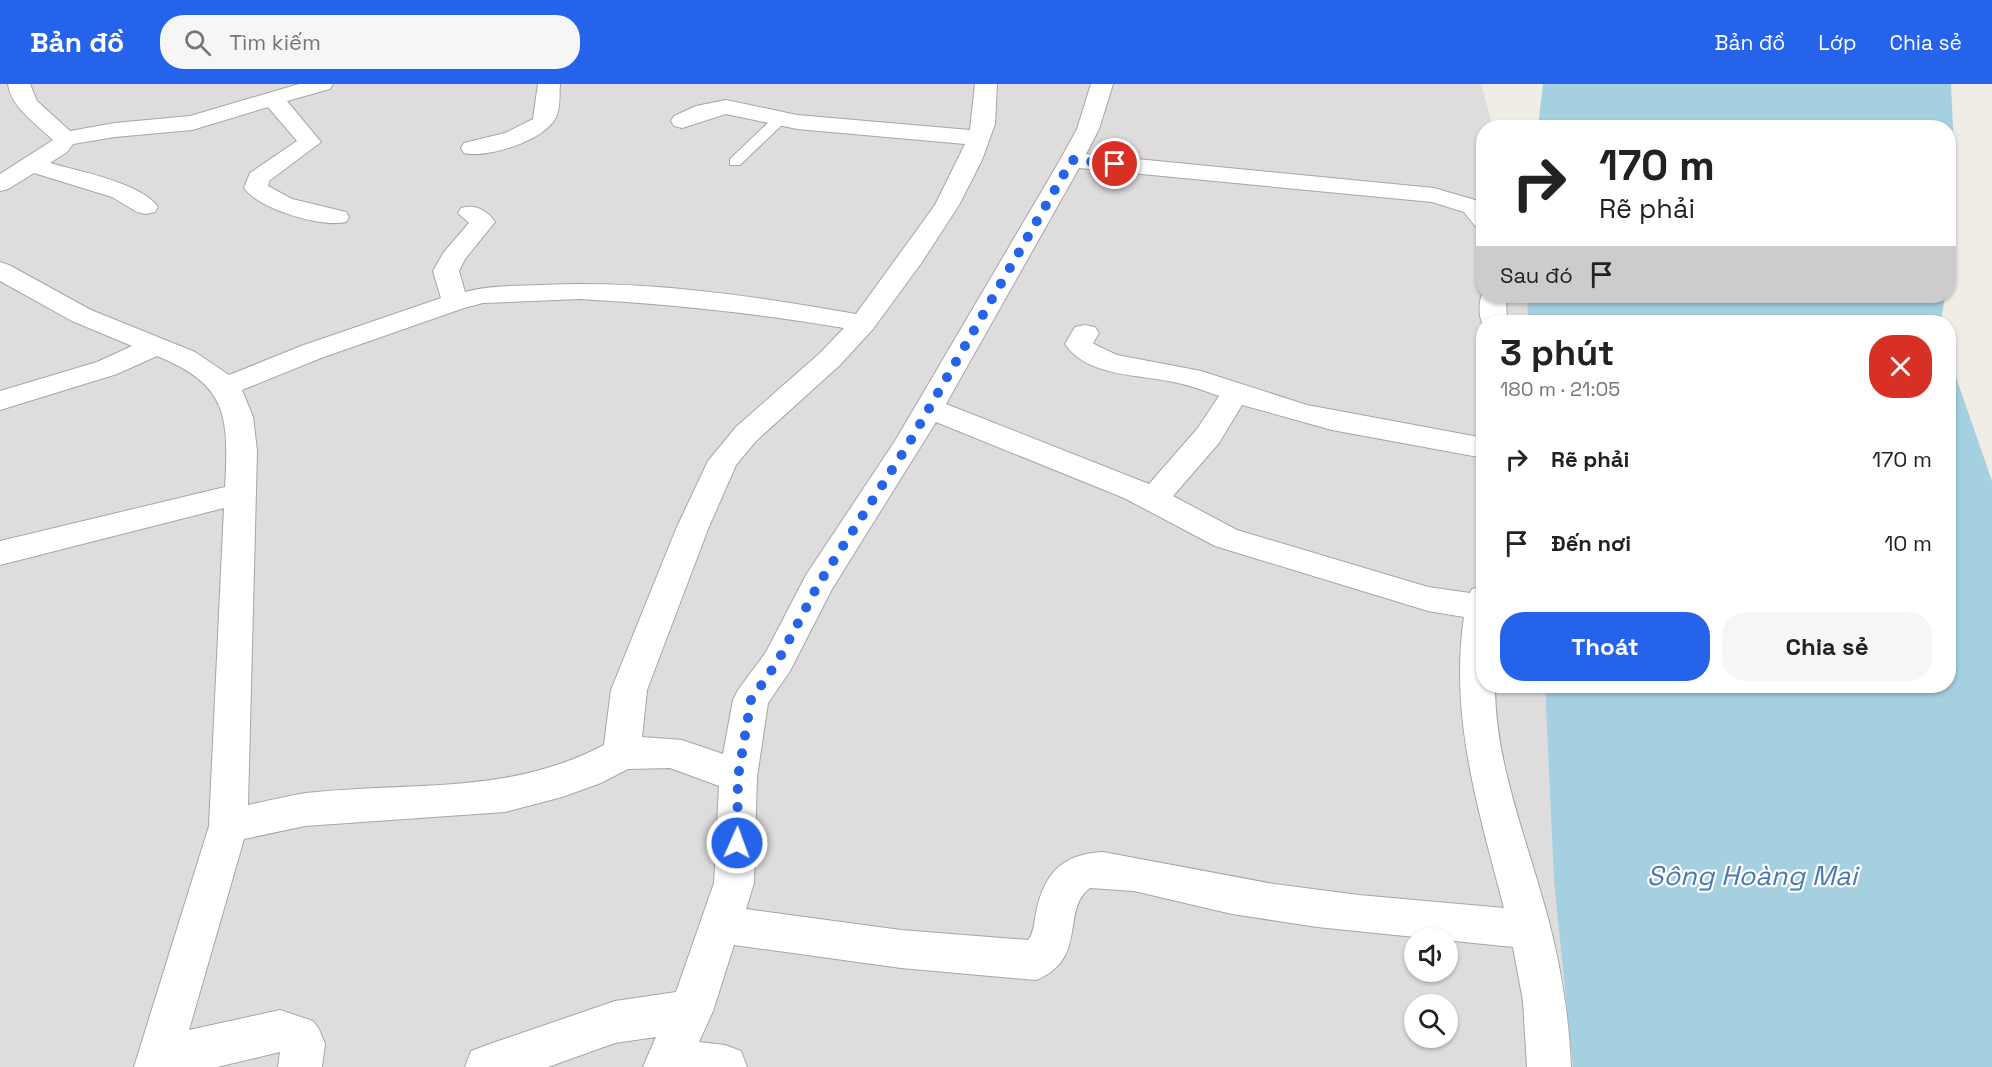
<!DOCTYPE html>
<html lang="vi">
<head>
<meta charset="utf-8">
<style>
  body { margin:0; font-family:"Space Grotesk",sans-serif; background:#f6f6f6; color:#222; height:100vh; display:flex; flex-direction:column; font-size:22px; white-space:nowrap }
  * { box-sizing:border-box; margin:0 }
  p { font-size:20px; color:#767676 }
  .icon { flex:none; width:33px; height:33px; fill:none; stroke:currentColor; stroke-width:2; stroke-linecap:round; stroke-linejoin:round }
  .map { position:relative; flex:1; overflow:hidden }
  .drawer { position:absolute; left:1476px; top:231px; width:480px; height:378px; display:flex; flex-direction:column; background:#fff; border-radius:24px; box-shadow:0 2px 4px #0004 }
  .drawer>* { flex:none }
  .banner { position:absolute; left:1476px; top:36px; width:480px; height:183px; border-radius:24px; box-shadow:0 2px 4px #0004; background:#fff; color:#222; overflow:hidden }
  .controls { position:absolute; left:1404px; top:844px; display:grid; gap:12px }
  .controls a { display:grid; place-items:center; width:54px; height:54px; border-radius:50%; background:#fff; box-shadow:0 2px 4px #0004; font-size:30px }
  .pin { position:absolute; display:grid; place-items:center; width:51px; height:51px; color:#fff; margin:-26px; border:3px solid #fff; border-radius:50%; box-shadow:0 2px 6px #0007 }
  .me { position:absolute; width:66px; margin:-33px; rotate:2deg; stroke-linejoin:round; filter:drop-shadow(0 0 4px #0008) }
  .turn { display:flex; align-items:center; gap:21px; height:126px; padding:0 24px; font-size:27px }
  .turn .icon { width:78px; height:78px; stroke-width:2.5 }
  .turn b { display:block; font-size:42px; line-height:51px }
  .then { display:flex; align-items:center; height:57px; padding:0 24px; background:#0003; gap:12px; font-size:22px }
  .round { display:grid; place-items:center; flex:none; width:63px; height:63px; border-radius:24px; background:#f6f6f6 }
  .head { display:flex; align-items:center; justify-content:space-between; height:102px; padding:0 24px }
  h1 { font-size:36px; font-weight:800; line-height:45px }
  .button { display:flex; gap:12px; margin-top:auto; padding:12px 24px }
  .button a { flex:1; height:69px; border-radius:24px; background:#2563eb; color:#fff; font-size:24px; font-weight:800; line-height:69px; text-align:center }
  .button a+a { background:#f6f6f6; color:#222 }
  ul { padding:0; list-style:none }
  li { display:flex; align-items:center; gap:18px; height:84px; padding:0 24px }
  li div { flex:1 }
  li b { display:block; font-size:22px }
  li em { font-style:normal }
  header { display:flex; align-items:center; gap:36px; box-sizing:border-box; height:84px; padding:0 30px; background:#2563eb; color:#fff }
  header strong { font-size:28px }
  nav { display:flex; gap:33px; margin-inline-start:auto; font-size:21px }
  .search { width:420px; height:54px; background:#f6f6f6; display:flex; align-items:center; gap:15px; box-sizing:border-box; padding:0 21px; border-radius:24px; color:#767676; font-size:22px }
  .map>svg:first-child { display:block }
  .residential { fill:#dedcdc; fill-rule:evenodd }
  .water { fill:#a5d0df }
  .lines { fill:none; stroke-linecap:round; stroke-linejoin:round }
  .lane-casing { stroke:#a6a6a6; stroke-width:2 }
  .street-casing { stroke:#a6a6a6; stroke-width:2 }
  .lane { fill:#fff; fill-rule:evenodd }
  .street { fill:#fff; fill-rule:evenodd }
  .route { stroke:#2563eb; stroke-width:10; stroke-dasharray:0 18 }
  .labels { text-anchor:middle; stroke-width:4.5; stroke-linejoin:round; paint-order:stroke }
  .near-water-label { font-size:27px; font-style:italic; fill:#4879b2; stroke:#fff }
</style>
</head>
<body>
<header>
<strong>Bản đồ</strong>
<div class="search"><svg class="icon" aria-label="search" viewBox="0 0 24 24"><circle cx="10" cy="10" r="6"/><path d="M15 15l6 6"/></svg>Tìm kiếm</div>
<nav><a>Bản đồ</a><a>Lớp</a><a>Chia sẻ</a></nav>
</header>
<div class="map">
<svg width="1992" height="983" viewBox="0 0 1992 983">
  <rect width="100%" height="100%" fill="#f0ede6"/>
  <path class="residential" d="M 0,0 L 1481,0 L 1493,43 L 1484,44 L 1484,212 L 1527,212 L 1528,238 L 1484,238 L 1484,602 L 1545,602 L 1554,798 L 1573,983 L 0,983 ZM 1414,855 L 1448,855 L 1448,888 L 1414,888 ZM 1414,921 L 1448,921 L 1448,954 L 1414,954 Z"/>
  <path class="water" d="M 1543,0 L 1951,0 C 1954,63 1958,126 1949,189 L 1948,44 L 1538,43 Z
    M 1527,212 L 1945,212 L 1941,238 L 1528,238 Z
    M 1949,273 L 1992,397 L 1992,983 L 1573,983 L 1554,798 L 1545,602 L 1948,602 Z"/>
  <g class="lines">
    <defs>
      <path id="lane" d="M 780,31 L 787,35 L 785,38 L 740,81 L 730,81 L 730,75 L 775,32 Z"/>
      <path id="street" d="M 8,0 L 30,0 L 37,17 L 70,47 L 115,39 L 190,32 L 299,0 L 333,0 L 330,5 L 287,17 L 321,58 L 269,97 L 268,102 L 292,115 L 346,128 L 349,133 L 346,138 C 321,144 259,125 244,104 L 250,89 L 297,57 L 268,23 L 192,46 L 115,53 L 73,60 L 67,68 L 50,79 C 78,87 142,99 158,123 L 155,128 L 146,130 L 137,128 L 112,113 L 34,89 L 8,105 L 0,107 L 0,90 L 53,56 C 37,40 11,24 8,0 Z
        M 538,0 L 560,0 C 559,10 561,23 556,33 C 546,56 487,75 464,69 L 461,64 L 464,59 L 505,49 L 533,35 Z
        M 975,0 L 997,0 L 995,40 L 982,76 L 959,121 L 922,178 L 873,245 L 840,281 L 756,357 L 736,381 L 708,445 L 647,606 L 642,653 L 682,656 L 723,670 L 733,616 L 738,606 L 766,568 L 806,491 L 895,357 L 1060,76 L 1077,45 L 1091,0 L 1113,0 L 1099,45 L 1086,70 L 1434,104 L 1482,118 L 1484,144 L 1475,142 L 1464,128 L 1432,118 L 1079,84 L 946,320 L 1149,400 L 1197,345 L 1219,312 C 1205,307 1192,302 1178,299 C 1142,290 1088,294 1065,260 L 1075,243 L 1085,241 L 1095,243 L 1099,249 L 1093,259 L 1096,261 L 1117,271 L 1201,287 L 1307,321 L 1484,354 L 1484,374 L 1332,346 L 1242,321 L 1219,359 L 1173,412 L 1237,446 L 1428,503 L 1470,509 L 1472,505 L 1484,502 L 1484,602 L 1495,602 C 1495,681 1528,758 1548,834 C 1561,883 1569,932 1571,983 L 1527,983 L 1523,917 L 1513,863 L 1317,843 L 1232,830 L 1134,807 L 1090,804 C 1060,826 1089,875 1036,896 L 901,884 L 734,861 L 713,927 L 699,958 L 725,961 L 741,967 L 747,983 L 643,983 L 656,953 L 615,959 L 548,983 L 465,983 L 471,967 L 487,961 L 615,917 L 676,908 L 714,799 L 719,702 L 670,684 L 628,685 L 601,699 L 562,713 L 505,728 L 305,742 L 244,755 L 189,946 L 280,926 L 313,937 L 319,945 L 325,960 L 322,983 L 278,983 L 280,968 L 217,983 L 134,983 L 209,742 L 224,424 L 0,481 L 0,457 L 225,403 C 229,332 228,301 157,272 L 117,290 L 0,326 L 0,307 L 97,278 L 132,262 L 72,237 L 0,197 L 0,178 L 9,181 L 91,226 L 195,268 L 229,291 L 301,262 L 441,214 L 433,187 L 444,168 L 469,139 L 458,129 L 461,124 C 475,120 487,126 495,138 L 465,175 L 459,187 L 465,208 C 490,201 516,202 542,201 C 648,196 753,212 856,230 L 935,121 L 965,60 L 797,45 L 726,30 L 682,44 L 674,42 L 671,37 L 674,32 L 696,22 L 726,16 L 797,31 L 970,46 ZM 580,215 C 669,220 756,229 844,244 L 820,269 L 736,343 L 708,377 L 676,445 L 611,606 L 604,661 C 507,712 411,697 306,709 C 287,712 267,717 248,721 L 257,367 L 253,333 L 242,306 L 321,274 L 464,224 L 483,219 ZM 936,338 L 1124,414 L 1215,462 L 1428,527 L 1464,533 C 1449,633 1479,728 1504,824 L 1359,811 L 1274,800 L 1103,768 C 1062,770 1044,789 1036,829 C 1034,838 1034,849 1028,856 L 901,846 L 746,825 L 754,799 L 757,693 L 768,619 L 790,587 L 832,505 Z
        M 1484,207 L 1484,212 L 1506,212 L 1507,238 L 1484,238 L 1484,242 C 1478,234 1478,215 1484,207 Z"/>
    </defs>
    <use href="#lane" class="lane-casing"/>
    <use href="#street" class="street-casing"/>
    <use href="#lane" class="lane"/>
    <use href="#street" class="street"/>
  </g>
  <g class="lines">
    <path class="route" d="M 737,759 L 738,693 L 751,616 L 778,577 L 818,501 L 908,361 L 1072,76 L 1115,80"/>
  </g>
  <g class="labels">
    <g class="near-water-label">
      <text x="1752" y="801">Sông Hoàng Mai</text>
    </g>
  </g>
</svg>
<div class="controls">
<a><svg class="icon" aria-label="sound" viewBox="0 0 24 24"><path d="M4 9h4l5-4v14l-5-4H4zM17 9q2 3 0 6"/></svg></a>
<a><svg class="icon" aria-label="search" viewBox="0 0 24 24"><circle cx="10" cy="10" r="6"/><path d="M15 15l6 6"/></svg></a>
</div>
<div class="pin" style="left:1115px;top:80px;background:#d93025"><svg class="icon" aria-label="arrive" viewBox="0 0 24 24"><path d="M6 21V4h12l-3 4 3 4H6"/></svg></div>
<svg class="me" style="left:737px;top:759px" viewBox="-20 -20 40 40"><circle r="17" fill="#2563eb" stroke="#fff" stroke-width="3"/><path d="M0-11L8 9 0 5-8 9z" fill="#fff"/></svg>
<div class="banner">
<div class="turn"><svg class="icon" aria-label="right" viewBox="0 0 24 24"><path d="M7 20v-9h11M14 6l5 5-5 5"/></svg><div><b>170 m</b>Rẽ phải</div></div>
<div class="then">Sau đó<svg class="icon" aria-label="arrive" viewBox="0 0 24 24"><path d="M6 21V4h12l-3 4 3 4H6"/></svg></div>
</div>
<section class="drawer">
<div class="head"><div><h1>3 phút</h1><p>180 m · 21:05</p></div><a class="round" style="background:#d93025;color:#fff"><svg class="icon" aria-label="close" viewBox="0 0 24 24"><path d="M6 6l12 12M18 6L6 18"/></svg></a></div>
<ul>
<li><svg class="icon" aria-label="right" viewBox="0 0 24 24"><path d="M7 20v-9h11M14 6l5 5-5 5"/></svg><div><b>Rẽ phải</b></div><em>170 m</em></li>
<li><svg class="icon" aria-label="arrive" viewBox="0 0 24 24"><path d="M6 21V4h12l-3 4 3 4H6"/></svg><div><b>Đến nơi</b></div><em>10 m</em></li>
</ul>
<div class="button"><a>Thoát</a><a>Chia sẻ</a></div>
</section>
</div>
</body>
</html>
